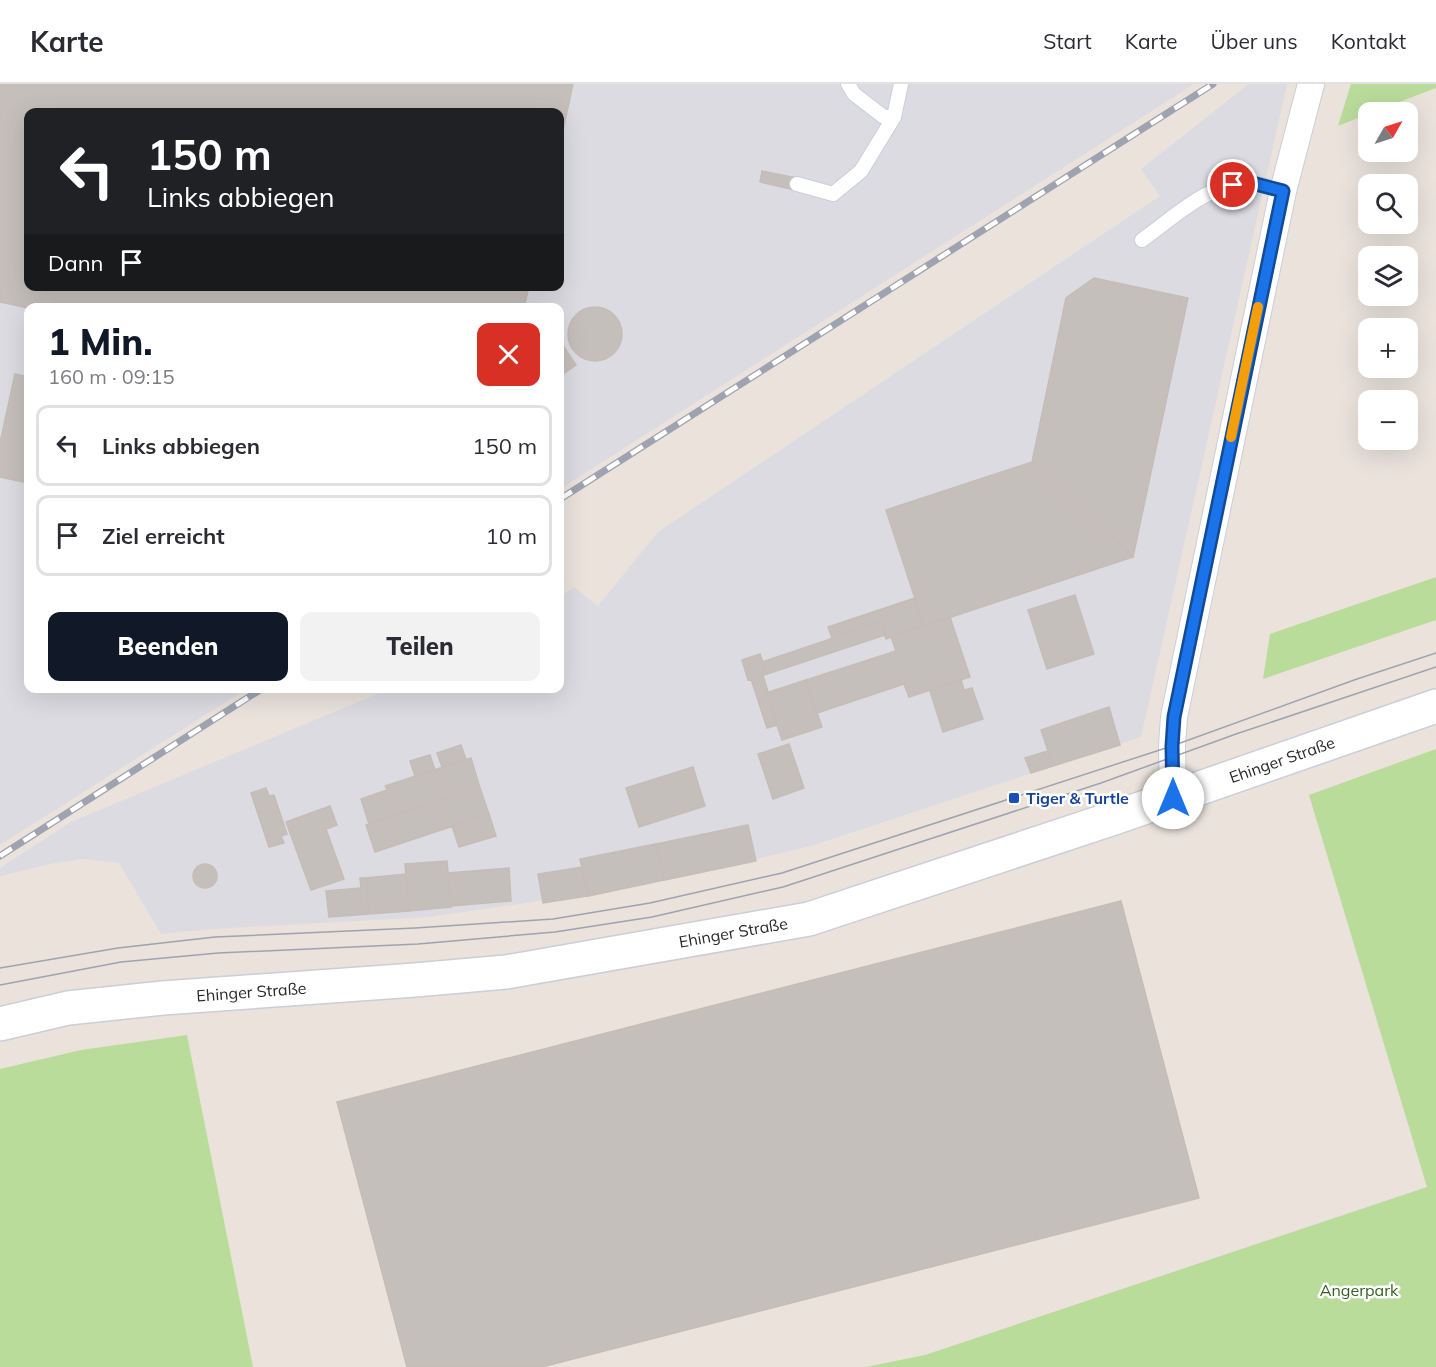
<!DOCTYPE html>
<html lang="de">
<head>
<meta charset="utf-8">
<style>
  body { margin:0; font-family:Mulish,sans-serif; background:#f2f2f3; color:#2b2b33; height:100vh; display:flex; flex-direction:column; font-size:22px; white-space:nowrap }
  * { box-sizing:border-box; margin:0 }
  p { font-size:20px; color:#7c7c81 }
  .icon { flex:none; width:33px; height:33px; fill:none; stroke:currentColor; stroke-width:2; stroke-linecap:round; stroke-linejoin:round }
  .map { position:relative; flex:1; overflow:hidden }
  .details { position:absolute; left:24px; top:219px; width:540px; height:390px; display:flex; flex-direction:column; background:#fff; border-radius:12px; box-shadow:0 6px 24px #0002 }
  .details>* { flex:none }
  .top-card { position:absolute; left:24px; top:24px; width:540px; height:183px; border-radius:12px; box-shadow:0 6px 24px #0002; background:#202124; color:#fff; overflow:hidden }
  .needle { width:39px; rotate:51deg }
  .tools { position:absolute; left:1358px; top:18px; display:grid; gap:12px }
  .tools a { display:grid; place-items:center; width:60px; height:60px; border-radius:12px; background:#fff; box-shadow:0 6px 24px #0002; font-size:30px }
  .pin { position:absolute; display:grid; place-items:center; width:51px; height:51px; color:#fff; margin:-26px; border:3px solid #fff; border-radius:50%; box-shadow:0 2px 6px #0007 }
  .me { position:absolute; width:66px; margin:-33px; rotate:0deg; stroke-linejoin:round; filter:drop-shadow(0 0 4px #0008) }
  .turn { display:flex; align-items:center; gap:21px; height:126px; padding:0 24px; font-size:27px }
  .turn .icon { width:78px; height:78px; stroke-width:2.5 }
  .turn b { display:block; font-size:42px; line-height:51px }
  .then { display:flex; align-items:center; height:57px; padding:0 24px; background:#0003; gap:12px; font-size:22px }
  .round { display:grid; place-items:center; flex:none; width:63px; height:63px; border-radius:12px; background:#f2f2f3 }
  .overview { display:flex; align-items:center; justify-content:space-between; height:102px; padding:0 24px }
  h1 { font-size:36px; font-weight:800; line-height:45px; color:#111827 }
  .action { display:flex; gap:12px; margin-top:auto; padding:12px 24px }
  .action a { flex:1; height:69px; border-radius:12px; background:#111827; color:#fff; font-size:24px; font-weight:800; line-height:69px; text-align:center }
  .action a+a { background:#f2f2f3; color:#2b2b33 }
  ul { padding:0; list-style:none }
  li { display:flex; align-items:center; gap:18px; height:81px; margin:0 12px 9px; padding:0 12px; border:3px solid #e1e1e2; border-radius:12px }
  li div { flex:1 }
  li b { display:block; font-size:22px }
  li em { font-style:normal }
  header { display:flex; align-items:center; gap:36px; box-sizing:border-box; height:84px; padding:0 30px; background:#fff; border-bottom:2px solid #e1e1e2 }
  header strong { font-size:28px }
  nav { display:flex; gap:33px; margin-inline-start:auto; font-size:21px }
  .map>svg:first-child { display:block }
  .industrial { fill:#dcdbe2; fill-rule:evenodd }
  .green { fill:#b9dc9b }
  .building { fill:#c5bfbb; stroke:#c5bdb5; stroke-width:1.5 }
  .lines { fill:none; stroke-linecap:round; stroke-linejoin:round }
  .lane-casing { stroke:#c9ced9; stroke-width:16 }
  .street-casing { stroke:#c9ced9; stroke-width:28 }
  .secondary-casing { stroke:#c9ced9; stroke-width:36 }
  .lane { stroke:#fff; stroke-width:14 }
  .street { stroke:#fff; stroke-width:26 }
  .secondary { stroke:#fff; stroke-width:33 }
  .tram { stroke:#9ea3b1; stroke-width:1.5 }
  .rail-casing { stroke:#9ea3b1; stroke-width:7 }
  .rail { stroke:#fff; stroke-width:4.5; stroke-dasharray:14; stroke-linecap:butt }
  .route-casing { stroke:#114b97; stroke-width:15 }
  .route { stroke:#1a73e8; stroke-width:10 }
  .slow { stroke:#f59e0b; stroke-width:10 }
  .transit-dot { fill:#1a4fb4; stroke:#fff; stroke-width:2 }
  .labels { text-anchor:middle; stroke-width:5; stroke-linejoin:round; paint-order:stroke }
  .street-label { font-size:16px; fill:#282828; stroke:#fff }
  .transit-label { font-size:16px; font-weight:bold; fill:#164399; stroke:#fff; text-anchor:start }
  .park-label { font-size:16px; fill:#345f1f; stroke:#fff }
</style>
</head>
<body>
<header>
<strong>Karte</strong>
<nav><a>Start</a><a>Karte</a><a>Über uns</a><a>Kontakt</a></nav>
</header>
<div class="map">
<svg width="1436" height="1283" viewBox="0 0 1436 1283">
  <rect width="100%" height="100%" fill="#eae2db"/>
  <path class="industrial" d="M 0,0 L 1194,0 L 560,405 L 560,224 L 28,224 L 28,604 L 246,605 L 0,761 ZM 28,28 L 560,28 L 560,202 L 28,202 Z
    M 1249,0 L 1287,0 L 1141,653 L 811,762 L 642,802 L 428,833 L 212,845 L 161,850 L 119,779 L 83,775 L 49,780 L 0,792 L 0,784 L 71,738 L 389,605 L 560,604 L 560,513 L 574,503 L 598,522 L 658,448 L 1160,112 L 1141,85 Z"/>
  <path class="green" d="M 1351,0 L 1436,0 L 1436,4 L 1373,28 L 1368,28 L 1368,30 L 1338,42 Z
    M 1436,493 L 1436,536 L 1263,595 L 1270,550 Z
    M 1436,665 L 1436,1283 L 866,1283 L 925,1271 L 1427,1103 L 1309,711 Z
    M 187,951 L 253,1283 L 0,1283 L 0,985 L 81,966 Z"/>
  <path class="building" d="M 0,0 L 573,0 L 560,60 L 560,28 L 28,28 L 28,202 L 529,202 L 524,224 L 28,224 L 0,218 Z
    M 762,87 L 797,94 L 795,106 L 760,98 Z
    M 1094,194 L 1188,214 L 1133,473 L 1032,378 L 1066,214 Z
    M568 250a27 27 0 1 1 54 0a27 27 0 1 1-54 0Z
    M 562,260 L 576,281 L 560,292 L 560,262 Z
    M 15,290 L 28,293 L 28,399 L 0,393 L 0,359 Z
    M 1032,378 L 1133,473 L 924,542 L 886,426 Z
    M 1075,511 L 1094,570 L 1047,585 L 1028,526 Z
    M 915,514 L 924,542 L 886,555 L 881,538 L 832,554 L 828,543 Z
    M 950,533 L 970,593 L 909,613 L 904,600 L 817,629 L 806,596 L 896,567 L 891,553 Z
    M 881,538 L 885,551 L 767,590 L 762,578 Z
    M 760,570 L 767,590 L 748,596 L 742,576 Z
    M 763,591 L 768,608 L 766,609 L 777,641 L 767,644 L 751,595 Z
    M 806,596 L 822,643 L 782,656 L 766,609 Z
    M 961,596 L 964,606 L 972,604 L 983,635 L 943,648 L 930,607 Z
    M 1109,623 L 1120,661 L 1053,682 L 1041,646 Z
    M 789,660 L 804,704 L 773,715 L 758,670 Z
    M 461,661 L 466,675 L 442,683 L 437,669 Z
    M 1048,667 L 1053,682 L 1031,689 L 1025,674 Z
    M 430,671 L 435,686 L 415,692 L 410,677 Z
    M 471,674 L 480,704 L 369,740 L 361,715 L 387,706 L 385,702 Z
    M 693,683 L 705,722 L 639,743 L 626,704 Z
    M 266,704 L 269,712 L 274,711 L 287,750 L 281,752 L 284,759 L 269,763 L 251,709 Z
    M 480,704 L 489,730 L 375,768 L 366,741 Z
    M 330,722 L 337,741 L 326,745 L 344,795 L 311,806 L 286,738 Z
    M 489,730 L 496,752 L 459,763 L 452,742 Z
    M 748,741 L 756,777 L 664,796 L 656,760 Z
    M 656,760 L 664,796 L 588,812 L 580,775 Z
    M 447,777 L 451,823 L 409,827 L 405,780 Z
    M193 792a12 12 0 1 1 24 0a12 12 0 1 1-24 0Z
    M 582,783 L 588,812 L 543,819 L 538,790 Z
    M 509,784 L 511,817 L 451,822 L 448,789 Z
    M 406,790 L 409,827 L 369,830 L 366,794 Z
    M 360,794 L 366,794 L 369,830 L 329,833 L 326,807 L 361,804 Z
    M 1121,817 L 1199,1114 L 542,1283 L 407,1283 L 337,1018 Z"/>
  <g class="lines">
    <defs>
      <path id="lane" d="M 848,0 L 854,10 L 884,33 L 894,33 L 901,0
        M 797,100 L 833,110 L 861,87 L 894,33
        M 1142,156 C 1176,132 1211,95 1256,100 C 1265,101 1274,105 1283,107"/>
      <path id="street" d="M 1173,714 L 1172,662 L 1174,633 L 1283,107 L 1311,0"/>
      <g id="secondary">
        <path id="s1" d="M 0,940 L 68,924 L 163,914 L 415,896 L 506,888 L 809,835 L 1114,734 L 1436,622"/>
      </g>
    </defs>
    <use href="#lane" class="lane-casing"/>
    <use href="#street" class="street-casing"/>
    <use href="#secondary" class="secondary-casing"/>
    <use href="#lane" class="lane"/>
    <use href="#street" class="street"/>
    <use href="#secondary" class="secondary"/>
    <path class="tram" d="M 0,884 L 118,864 L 215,853 L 415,844 L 553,835 L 650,819 L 782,789 L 1172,662 L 1357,595 L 1436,569
      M 0,901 L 121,878 L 218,869 L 418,860 L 555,848 L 652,833 L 783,803 L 1101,699 L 1236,650 L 1436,583"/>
    <defs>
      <path id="rail" d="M 560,415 L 1213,0
        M 0,772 L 263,604"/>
    </defs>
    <use href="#rail" class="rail-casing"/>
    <use href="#rail" class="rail"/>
  </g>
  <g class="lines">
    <defs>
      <path id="route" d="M 1173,714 L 1172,662 L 1174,633 L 1283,107 L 1256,100 L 1233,101"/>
    </defs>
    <use href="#route" class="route-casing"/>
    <use href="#route" class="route"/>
    <path class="slow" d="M 1231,353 L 1258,223"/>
  </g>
  <rect class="transit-dot" x="1008" y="708" width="12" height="12" rx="3"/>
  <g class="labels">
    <g class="street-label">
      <text dy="6" stroke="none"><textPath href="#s1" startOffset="1316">Ehinger Straße</textPath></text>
      <text dy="6" stroke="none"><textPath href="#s1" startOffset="740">Ehinger Straße</textPath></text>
      <text dy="6" stroke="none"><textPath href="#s1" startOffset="254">Ehinger Straße</textPath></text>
    </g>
    <g class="transit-label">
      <text x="1026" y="720">Tiger &amp; Turtle</text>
    </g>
    <g class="park-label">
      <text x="1359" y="1212">Angerpark</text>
    </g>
  </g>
</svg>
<div class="tools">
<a><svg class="needle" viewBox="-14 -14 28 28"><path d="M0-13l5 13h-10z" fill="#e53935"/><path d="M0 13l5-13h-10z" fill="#7c7c81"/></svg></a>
<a><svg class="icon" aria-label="search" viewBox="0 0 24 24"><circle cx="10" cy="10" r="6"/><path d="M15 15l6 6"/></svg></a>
<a><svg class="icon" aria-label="layers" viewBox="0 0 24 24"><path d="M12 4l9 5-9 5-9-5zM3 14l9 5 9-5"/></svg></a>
<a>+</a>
<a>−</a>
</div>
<div class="pin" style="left:1233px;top:101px;background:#d93025"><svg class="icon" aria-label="arrive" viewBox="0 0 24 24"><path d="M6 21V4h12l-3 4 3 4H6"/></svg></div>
<svg class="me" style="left:1173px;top:714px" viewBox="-20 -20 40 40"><circle r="19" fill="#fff"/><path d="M0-13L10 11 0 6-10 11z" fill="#1a73e8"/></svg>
<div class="top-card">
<div class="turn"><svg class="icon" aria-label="left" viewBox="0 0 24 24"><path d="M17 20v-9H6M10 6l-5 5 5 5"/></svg><div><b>150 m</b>Links abbiegen</div></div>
<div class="then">Dann<svg class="icon" aria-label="arrive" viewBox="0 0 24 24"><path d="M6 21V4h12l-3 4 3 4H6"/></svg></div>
</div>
<section class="details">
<div class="overview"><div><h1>1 Min.</h1><p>160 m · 09:15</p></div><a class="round" style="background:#d93025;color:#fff"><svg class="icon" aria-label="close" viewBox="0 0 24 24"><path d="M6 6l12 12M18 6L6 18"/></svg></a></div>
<ul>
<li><svg class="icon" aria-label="left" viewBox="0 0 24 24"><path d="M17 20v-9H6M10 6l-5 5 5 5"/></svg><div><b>Links abbiegen</b></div><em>150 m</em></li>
<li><svg class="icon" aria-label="arrive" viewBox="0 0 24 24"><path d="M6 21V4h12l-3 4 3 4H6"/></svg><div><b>Ziel erreicht</b></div><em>10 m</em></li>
</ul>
<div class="action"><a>Beenden</a><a>Teilen</a></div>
</section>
</div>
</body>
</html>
